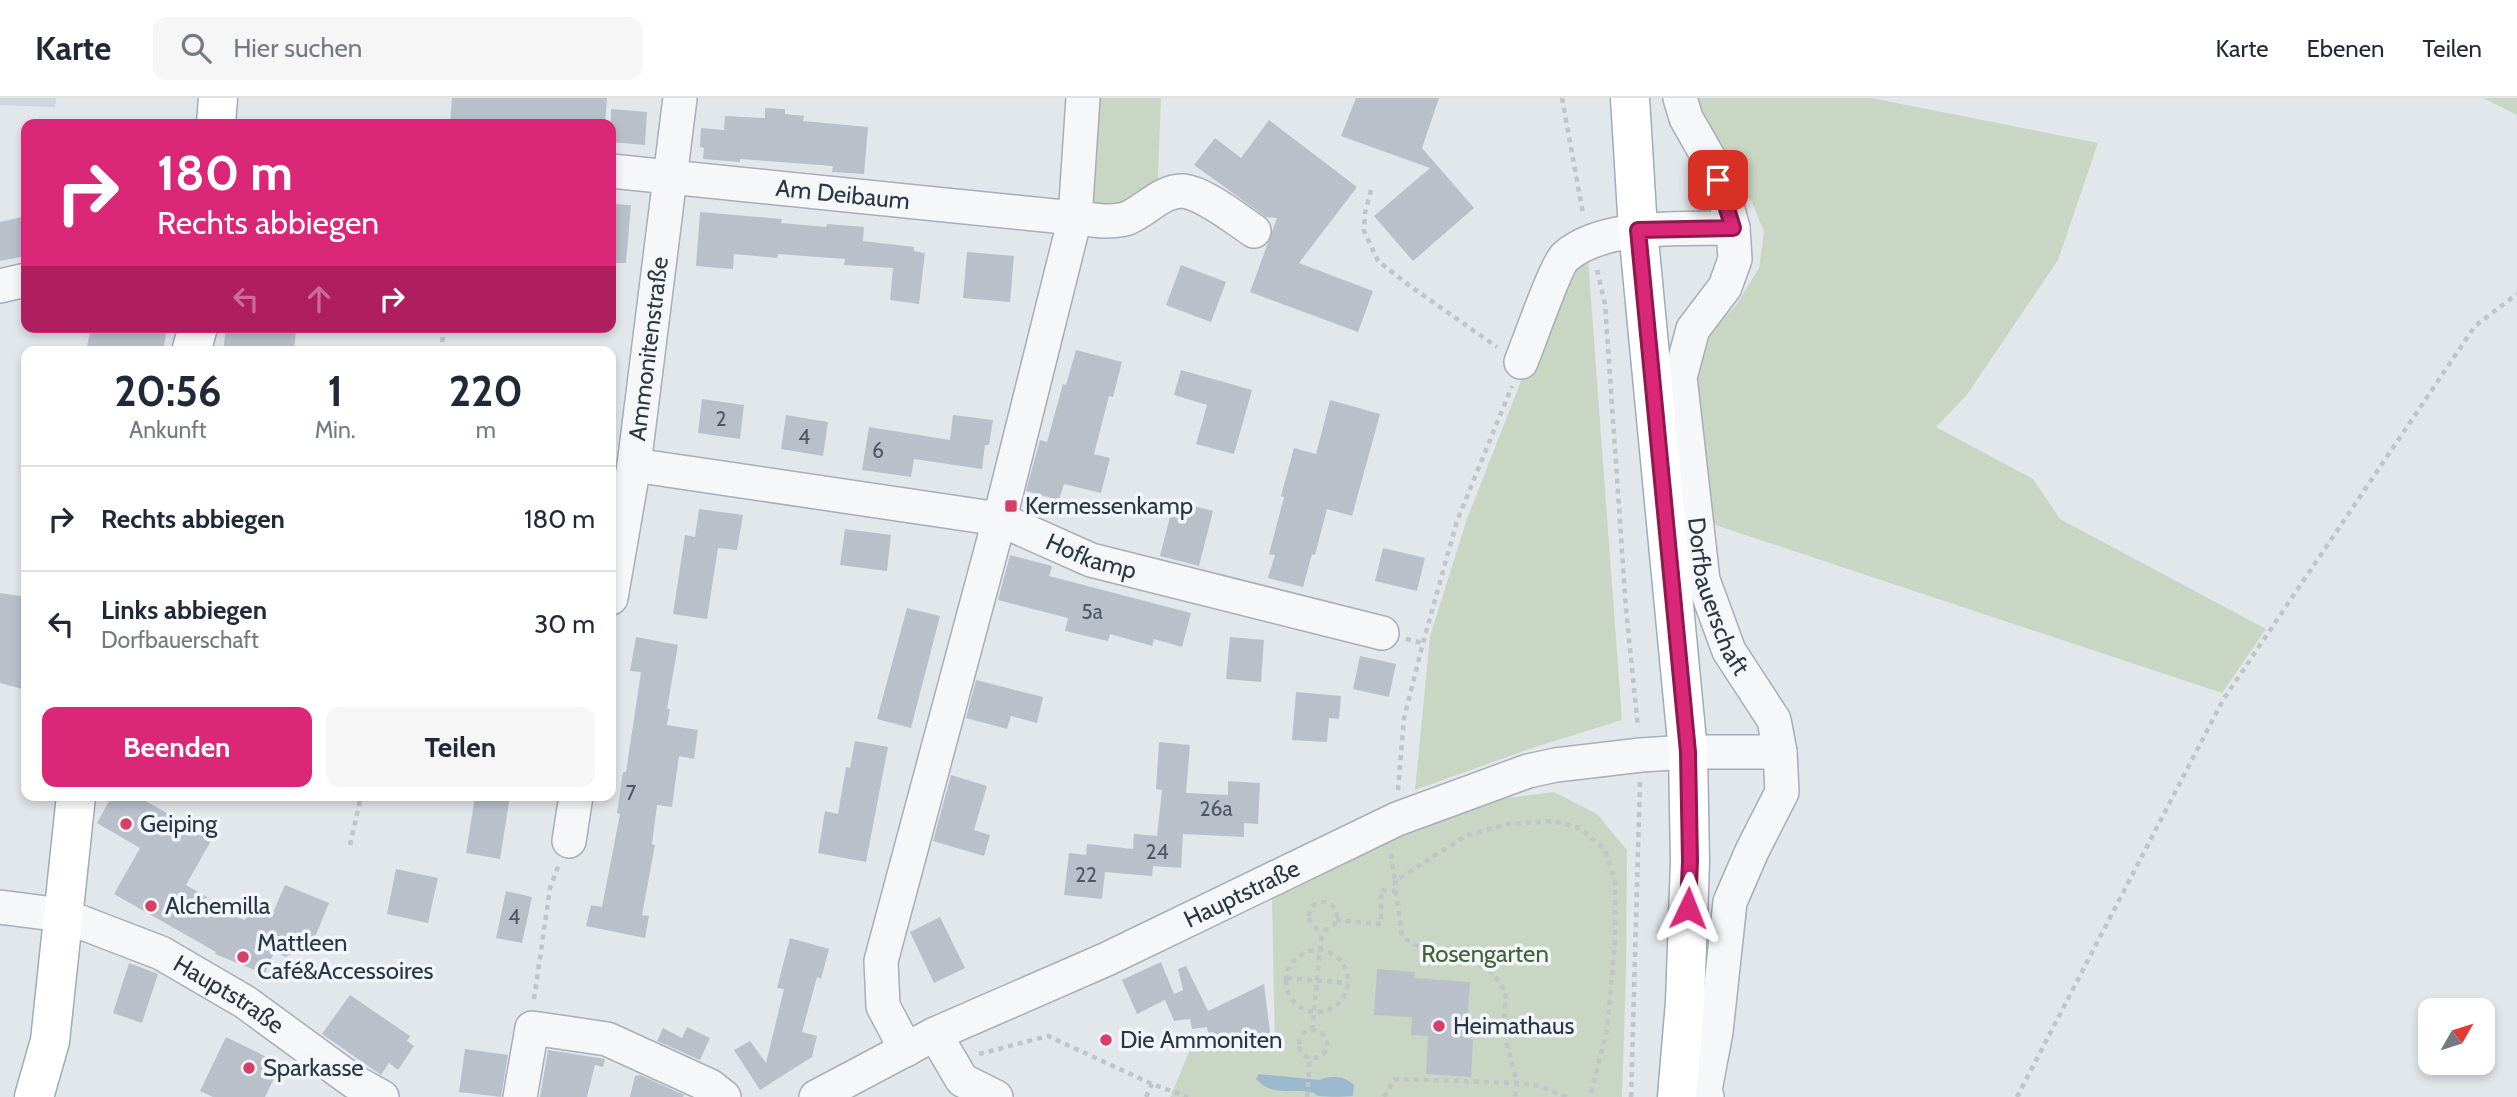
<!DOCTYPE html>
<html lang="de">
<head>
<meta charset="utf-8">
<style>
  body { margin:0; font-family:Cabin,sans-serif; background:#f6f6f7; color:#1f2937; height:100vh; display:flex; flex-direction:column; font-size:26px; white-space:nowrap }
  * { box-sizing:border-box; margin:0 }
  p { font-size:23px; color:#747a83 }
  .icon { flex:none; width:38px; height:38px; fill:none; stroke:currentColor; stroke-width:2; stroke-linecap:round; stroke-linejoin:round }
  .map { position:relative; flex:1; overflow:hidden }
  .sheet { position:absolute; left:21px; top:248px; width:595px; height:455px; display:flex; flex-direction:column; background:#fff; border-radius:14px; box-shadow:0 4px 10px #0003 }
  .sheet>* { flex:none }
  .top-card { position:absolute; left:21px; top:21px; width:595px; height:214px; border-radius:14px; box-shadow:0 4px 10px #0003; background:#db2777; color:#fff; overflow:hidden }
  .needle { width:46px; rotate:51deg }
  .tools { position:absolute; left:2418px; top:900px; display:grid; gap:14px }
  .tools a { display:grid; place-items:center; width:77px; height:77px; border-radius:14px; background:#fff; box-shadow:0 4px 10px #0003; font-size:35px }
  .pin { position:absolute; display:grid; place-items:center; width:60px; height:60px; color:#fff; margin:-30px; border-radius:14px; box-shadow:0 4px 10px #0006 }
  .me { position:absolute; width:77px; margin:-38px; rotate:2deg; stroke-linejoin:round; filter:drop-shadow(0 0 5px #0008) }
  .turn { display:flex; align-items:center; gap:24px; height:147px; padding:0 21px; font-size:32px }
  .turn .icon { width:91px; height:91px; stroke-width:2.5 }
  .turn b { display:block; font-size:49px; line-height:60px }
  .lanes { display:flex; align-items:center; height:66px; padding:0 21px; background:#0003; justify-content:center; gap:35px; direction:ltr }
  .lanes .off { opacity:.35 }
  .eta { display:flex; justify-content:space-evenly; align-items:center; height:119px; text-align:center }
  .eta b { font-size:42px; font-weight:800; line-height:49px }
  .primary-button { display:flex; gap:14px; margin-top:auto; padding:14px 21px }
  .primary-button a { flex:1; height:80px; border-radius:14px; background:#db2777; color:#fff; font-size:28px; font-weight:800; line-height:80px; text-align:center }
  .primary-button a+a { background:#f6f6f7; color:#1f2937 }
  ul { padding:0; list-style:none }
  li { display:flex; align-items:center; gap:21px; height:105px; padding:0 21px; border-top:2px solid #e0e1e3 }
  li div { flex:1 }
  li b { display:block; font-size:26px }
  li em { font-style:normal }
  header { display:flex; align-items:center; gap:42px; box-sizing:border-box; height:98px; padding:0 35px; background:#fff; border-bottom:2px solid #e0e1e3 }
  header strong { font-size:33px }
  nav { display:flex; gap:38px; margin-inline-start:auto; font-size:24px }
  .search { width:490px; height:63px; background:#f6f6f7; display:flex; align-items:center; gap:18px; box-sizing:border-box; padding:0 24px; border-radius:14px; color:#747a83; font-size:26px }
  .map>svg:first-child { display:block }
  .built { fill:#d0d6de }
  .green { fill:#c9d6c3 }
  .water { fill:#9bb9ce }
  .building { fill:#b9c0ca }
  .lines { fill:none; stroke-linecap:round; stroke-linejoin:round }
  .minor-casing { stroke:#a7aeb7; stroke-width:36 }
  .major-casing { stroke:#a0acb8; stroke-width:41 }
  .path { stroke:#c0c5ca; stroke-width:4.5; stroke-dasharray:5 5; stroke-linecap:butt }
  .minor { stroke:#f5f7f9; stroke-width:33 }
  .major { stroke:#fff; stroke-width:38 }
  .route-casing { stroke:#8e194d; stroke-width:18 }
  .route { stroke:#db2777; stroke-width:12 }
  .poi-dot { fill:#d93f66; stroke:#f2f5f9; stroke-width:2.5 }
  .labels { text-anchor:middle; stroke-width:7; stroke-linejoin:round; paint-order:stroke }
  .number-label { font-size:21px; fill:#4d5866 }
  .street-label { font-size:24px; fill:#293645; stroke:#f2f5f9 }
  .poi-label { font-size:24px; fill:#293645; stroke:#f2f5f9; text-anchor:start }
  .park-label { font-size:24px; fill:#426235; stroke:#f2f5f9 }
</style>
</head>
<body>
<header>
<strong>Karte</strong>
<div class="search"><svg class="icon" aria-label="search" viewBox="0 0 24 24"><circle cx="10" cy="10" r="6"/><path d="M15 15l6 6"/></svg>Hier suchen</div>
<nav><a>Karte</a><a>Ebenen</a><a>Teilen</a></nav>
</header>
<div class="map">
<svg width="2517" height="999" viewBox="0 0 2517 999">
  <rect width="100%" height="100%" fill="#e2e7ec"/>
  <path class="built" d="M 0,0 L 56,0 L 55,9 L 0,7 Z"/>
  <path class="green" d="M 1094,0 L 1161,0 L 1156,125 L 1093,116 Z
    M 1688,0 L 1871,0 L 2098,45 L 2058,162 L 1966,298 L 1936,329 L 2033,381 L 2060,421 L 2266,531 L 2222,595 L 1712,426 L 1697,277 L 1707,239 L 1737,206 L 1759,170 L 1764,134 L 1752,104 L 1725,68 Z
    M 2483,0 L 2517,0 L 2517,17 Z
    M 1588,161 L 1622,622 L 1532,650 L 1415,692 L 1430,538 L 1467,421 L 1566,168 Z
    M 1554,694 L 1597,716 L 1627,752 L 1626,873 L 1622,999 L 1170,999 L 1192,947 L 1275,952 L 1272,800 L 1409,734 L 1497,701 Z"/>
  <path class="water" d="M 1259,976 L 1319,982 C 1331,977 1345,978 1354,987 L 1353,998 C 1344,999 1328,999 1319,998 C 1311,995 1318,995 1309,994 C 1289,990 1273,999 1256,981 Z"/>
  <path class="building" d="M 452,0 L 607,0 L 605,26 L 450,26 Z
    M 1356,0 L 1439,0 L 1422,50 L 1474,110 L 1413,163 L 1374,118 L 1430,70 L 1341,38 Z
    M 765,10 L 785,11 L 785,16 L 804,18 L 803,23 L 868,29 L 864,76 L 832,74 L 833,68 L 740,61 L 740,64 L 703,61 L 704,50 L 700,49 L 701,30 L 724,32 L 725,18 L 765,20 Z
    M 611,11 L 647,14 L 645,47 L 611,44 Z
    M 1269,22 L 1357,89 L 1299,165 L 1373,193 L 1358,234 L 1250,194 L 1277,120 L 1266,119 L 1194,67 L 1215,40 L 1241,60 Z
    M 611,106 L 631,107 L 626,165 L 611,165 Z
    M 700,114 L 782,121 L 781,125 L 826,129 L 827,126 L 864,129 L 863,143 L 914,149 L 914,153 L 925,155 L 919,206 L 890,202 L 893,170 L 844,167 L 845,161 L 778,156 L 777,160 L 734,156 L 733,171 L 696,168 Z
    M 26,118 L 26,158 L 0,163 L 0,124 Z
    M 967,154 L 1014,158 L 1010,204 L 963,200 Z
    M 1181,167 L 1226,184 L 1211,224 L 1166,207 Z
    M 91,229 L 167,229 L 163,254 L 86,254 Z
    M 226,229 L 274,229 L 296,232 L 294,254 L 223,254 Z
    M 1076,252 L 1122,264 L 1113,299 L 1109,298 L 1094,356 L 1110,360 L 1101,395 L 1064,386 L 1059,402 L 1026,393 L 1040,342 L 1047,344 L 1063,286 L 1066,287 Z
    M 1181,272 L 1252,292 L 1234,356 L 1196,346 L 1207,307 L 1174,297 Z
    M 702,301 L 744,307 L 740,341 L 698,335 Z
    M 1330,302 L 1380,316 L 1352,418 L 1327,411 L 1315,457 L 1312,456 L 1303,489 L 1268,480 L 1275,457 L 1269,456 L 1284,399 L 1281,398 L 1294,350 L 1316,356 Z
    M 786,317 L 828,324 L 823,358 L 781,351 Z
    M 953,317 L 993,322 L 989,347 L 985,347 L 982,371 L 914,361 L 911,379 L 862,372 L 869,329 L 950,342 Z
    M 1174,403 L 1213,413 L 1199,468 L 1160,458 Z
    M 699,411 L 743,417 L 737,452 L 718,450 L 707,521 L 673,516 L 685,437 L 695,439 Z
    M 845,431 L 891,437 L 887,473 L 840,467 Z
    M 1383,450 L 1425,460 L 1417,493 L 1375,483 Z
    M 1010,457 L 1052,468 L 1049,478 L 1191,515 L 1182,549 L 1154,541 L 1152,548 L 1110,536 L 1108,543 L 1065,533 L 1068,520 L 998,502 Z
    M 0,495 L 26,499 L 26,592 L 0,585 Z
    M 907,510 L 940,518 L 911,630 L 877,621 Z
    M 636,539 L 678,547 L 667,611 L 670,611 L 667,627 L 698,632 L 694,661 L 679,658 L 672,709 L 657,707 L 652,746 L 655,747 L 642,817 L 649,818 L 645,840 L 586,828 L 591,807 L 602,809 L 620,716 L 617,715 L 623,674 L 626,674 L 641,574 L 630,573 Z
    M 1230,539 L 1264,542 L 1261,584 L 1226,581 Z
    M 1360,558 L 1396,566 L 1389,599 L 1353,591 Z
    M 976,582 L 1043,599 L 1037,625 L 1011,618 L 1007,631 L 966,620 Z
    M 1296,594 L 1341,598 L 1339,621 L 1329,620 L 1327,644 L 1292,642 Z
    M 855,643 L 888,649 L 866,764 L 818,755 L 825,713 L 838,716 L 846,669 L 850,670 Z
    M 1159,644 L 1190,647 L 1186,695 L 1228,697 L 1228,683 L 1260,685 L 1258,726 L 1244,725 L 1244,739 L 1183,736 L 1181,770 L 1153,768 L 1152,778 L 1105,774 L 1102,801 L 1064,797 L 1069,755 L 1086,757 L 1087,746 L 1133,751 L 1134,736 L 1157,738 L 1162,692 L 1156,691 Z
    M 951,677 L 987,688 L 974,732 L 990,737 L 984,758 L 933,743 Z
    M 112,698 L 137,698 L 212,741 L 186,787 L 207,799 L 203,806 L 245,822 L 253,803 L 274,812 L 285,787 L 329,805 L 313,844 L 286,859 L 274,854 L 265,876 L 215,856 L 216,854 L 114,796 L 140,750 L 97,725 Z
    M 475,698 L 510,698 L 500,761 L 466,755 Z
    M 396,771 L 438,780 L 428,825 L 387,816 Z
    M 506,793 L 532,799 L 522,845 L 496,840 Z
    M 940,819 L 965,870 L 934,885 L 910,834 Z
    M 790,840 L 829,851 L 821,881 L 817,879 L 802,934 L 817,938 L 812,959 L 760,992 L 734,952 L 750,943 L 766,965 L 784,891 L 777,890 Z
    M 1161,864 L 1174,896 L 1183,892 L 1178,871 L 1186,868 L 1208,913 L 1264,886 L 1271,942 L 1238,944 L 1238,935 L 1209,938 L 1207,929 L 1192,931 L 1190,921 L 1174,923 L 1165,902 L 1137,916 L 1122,882 Z
    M 129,865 L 158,876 L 142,925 L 113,915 Z
    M 1377,871 L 1415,874 L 1414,880 L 1470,884 L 1466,940 L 1473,941 L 1471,979 L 1426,976 L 1428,938 L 1411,937 L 1412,919 L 1374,917 Z
    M 350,897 L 410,938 L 407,943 L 414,948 L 398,972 L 389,965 L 381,977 L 322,936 Z
    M 687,929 L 710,940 L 700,962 L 657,943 L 663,930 L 682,940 Z
    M 226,939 L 281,966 L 265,999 L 213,999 L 200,993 Z
    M 465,951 L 508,957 L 501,999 L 459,994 Z
    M 548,952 L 605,961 L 603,969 L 595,967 L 587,999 L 540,999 Z
    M 640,977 L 684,997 L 683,999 L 630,999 L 635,978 Z"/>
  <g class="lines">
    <defs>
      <g id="minor">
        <path id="s1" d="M 1680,0 L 1686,20 L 1711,64 L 1725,101 L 1733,130 L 1735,161 L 1725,189 L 1693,231 L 1680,279 L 1703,482 L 1729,553 L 1774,622 L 1780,654 L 1782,694 L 1752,753 L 1730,804 L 1716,934 L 1705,992 L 1707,999"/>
        <path id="s2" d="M 611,73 L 1103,123 C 1110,123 1118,123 1125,121 C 1144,115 1161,92 1183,93 C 1204,95 1236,121 1254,133"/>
        <path d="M 0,188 L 26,182"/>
        <path d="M 1521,264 C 1528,247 1556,167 1565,159 C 1603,125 1685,131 1733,130"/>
        <path id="s3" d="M 634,367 L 999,421 L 1091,462 L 1382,535"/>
        <path id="s4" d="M 611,500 L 634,367 L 680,0"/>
        <path d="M 569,743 L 576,698"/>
        <path id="s5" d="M 0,809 L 62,817 L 161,855 L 245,904 L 353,983 L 382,999"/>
        <path d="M 935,936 L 962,982 L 996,999"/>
        <path d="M 906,952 L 883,908 L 881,863 L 1004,404 L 1075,120 L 1083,0"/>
        <path d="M 520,999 L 532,930 L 607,941 L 710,988 L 724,999"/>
        <path id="s6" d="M 816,999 L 935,936 L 1107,861 L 1397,721 L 1528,673 L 1556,667 L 1641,657 L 1688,654 L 1780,654"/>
      </g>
      <path id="major" d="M 1630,0 L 1638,132 L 1688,654 L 1690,763 L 1685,904 L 1677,999
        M 216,26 L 218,0
        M 191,254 L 198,229
        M 34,999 L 50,943 L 76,698"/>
    </defs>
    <use href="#minor" class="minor-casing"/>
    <use href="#major" class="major-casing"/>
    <path class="path" d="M 1562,0 L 1583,116
      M 1371,92 L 1365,115 L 1364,133 L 1378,163 L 1410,188 L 1497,249
      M 1597,172 L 1605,206 L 1626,511 L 1638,630
      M 441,254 L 444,229
      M 1406,541 L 1423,545
      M 1398,692 L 1404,620 L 1423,545 L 1457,423 L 1512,288
      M 350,747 L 361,698
      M 1391,756 L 1395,783
      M 1396,793 L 1402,839 L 1426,853 L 1471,862 L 1494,876 L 1506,895 L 1503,931 L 1517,985 L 1515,999
      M1309 818a14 14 0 1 1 28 0a14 14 0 1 1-28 0Z
      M 1336,822 L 1381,826 L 1381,792 L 1396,793 L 1395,783 L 1467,737 L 1508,726 L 1553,723 L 1580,730 L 1605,752 L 1615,783 L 1615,843 L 1607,932 L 1590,999
      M1286 883a31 31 0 1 1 62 0a31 31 0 1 1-62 0Z
      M 1287,880 L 1348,885
      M 534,901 L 550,790 L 559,766
      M 1312,932 L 1322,832
      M1299 946a14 14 0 1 1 28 0a14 14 0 1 1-28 0Z
      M 979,956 L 1048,938 L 1152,986 L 1188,999
      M 1146,999 L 1152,986
      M 1307,999 L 1310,959
      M 1384,999 L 1395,981 L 1517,985 L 1539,988 L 1567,999
      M 1631,999 L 1640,684
      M 2017,999 L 2223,602 L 2475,228 L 2517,196"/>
    <use href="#minor" class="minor"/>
    <use href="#major" class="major"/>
  </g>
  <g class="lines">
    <defs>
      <path id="route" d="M 1688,810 L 1690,763 L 1688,654 L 1638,132 L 1733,130 L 1718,82"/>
    </defs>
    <use href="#route" class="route-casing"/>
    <use href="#route" class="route"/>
  </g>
  <g class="poi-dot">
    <rect x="1004" y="401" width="14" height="14" rx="3.5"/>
    <circle cx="126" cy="726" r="7"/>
    <circle cx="151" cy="808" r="7"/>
    <circle cx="243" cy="859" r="7"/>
    <circle cx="1439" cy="928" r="7"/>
    <circle cx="1106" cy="942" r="7"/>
    <circle cx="249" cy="970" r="7"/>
  </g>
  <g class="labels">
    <g class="number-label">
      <text x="721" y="328">2</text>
      <text x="804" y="346">4</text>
      <text x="878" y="360">6</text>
      <text x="1092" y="521">5a</text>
      <text x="631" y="702">7</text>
      <text x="1216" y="718">26a</text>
      <text x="1157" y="761">24</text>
      <text x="1086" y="784">22</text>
      <text x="514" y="826">4</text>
    </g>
    <g class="street-label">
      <text dy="8" stroke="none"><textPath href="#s2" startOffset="233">Am Deibaum</textPath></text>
      <text dy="8" stroke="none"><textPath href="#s4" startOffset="252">Ammonitenstraße</textPath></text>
      <text dy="8" stroke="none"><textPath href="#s3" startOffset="469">Hofkamp</textPath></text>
      <text dy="8" stroke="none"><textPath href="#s1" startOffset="528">Dorfbauerschaft</textPath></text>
      <text dy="8" stroke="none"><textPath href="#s6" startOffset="472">Hauptstraße</textPath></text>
      <text dy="8" stroke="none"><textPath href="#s5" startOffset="248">Hauptstraße</textPath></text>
    </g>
    <g class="poi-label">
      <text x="1025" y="416">Kermessenkamp</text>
      <text x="140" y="734">Geiping</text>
      <text x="165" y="816">Alchemilla</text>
      <text x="257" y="853">Mattleen<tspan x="257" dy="28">Café&amp;Accessoires</tspan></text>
      <text x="1453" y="936">Heimathaus</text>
      <text x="1120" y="950">Die Ammoniten</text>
      <text x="263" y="978">Sparkasse</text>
    </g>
    <g class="park-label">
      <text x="1485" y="864">Rosengarten</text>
    </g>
  </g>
</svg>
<div class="tools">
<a><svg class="needle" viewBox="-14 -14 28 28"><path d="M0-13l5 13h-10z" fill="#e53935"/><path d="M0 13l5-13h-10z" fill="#747a83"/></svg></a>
</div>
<div class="pin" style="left:1718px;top:82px;background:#d93025"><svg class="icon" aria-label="arrive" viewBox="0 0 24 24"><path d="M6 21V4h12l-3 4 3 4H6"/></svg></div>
<svg class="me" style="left:1688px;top:810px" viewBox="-20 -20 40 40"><path d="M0-17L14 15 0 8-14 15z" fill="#db2777" stroke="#fff" stroke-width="4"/></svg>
<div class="top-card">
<div class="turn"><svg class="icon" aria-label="right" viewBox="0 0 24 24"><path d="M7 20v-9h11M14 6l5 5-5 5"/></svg><div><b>180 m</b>Rechts abbiegen</div></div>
<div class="lanes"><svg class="icon off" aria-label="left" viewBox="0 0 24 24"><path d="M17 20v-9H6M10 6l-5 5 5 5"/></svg><svg class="icon off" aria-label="ahead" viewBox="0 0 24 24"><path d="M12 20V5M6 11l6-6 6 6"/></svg><svg class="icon" aria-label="right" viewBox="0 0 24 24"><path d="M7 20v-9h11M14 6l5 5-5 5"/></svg></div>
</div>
<section class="sheet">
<div class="eta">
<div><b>20:56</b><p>Ankunft</p></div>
<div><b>1</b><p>Min.</p></div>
<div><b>220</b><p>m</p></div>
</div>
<ul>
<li><svg class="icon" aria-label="right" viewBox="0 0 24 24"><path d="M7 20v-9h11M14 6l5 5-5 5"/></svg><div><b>Rechts abbiegen</b></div><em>180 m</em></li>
<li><svg class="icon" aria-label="left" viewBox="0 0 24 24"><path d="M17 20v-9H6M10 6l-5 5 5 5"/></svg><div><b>Links abbiegen</b><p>Dorfbauerschaft</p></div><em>30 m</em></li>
</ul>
<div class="primary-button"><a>Beenden</a><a>Teilen</a></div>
</section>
</div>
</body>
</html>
